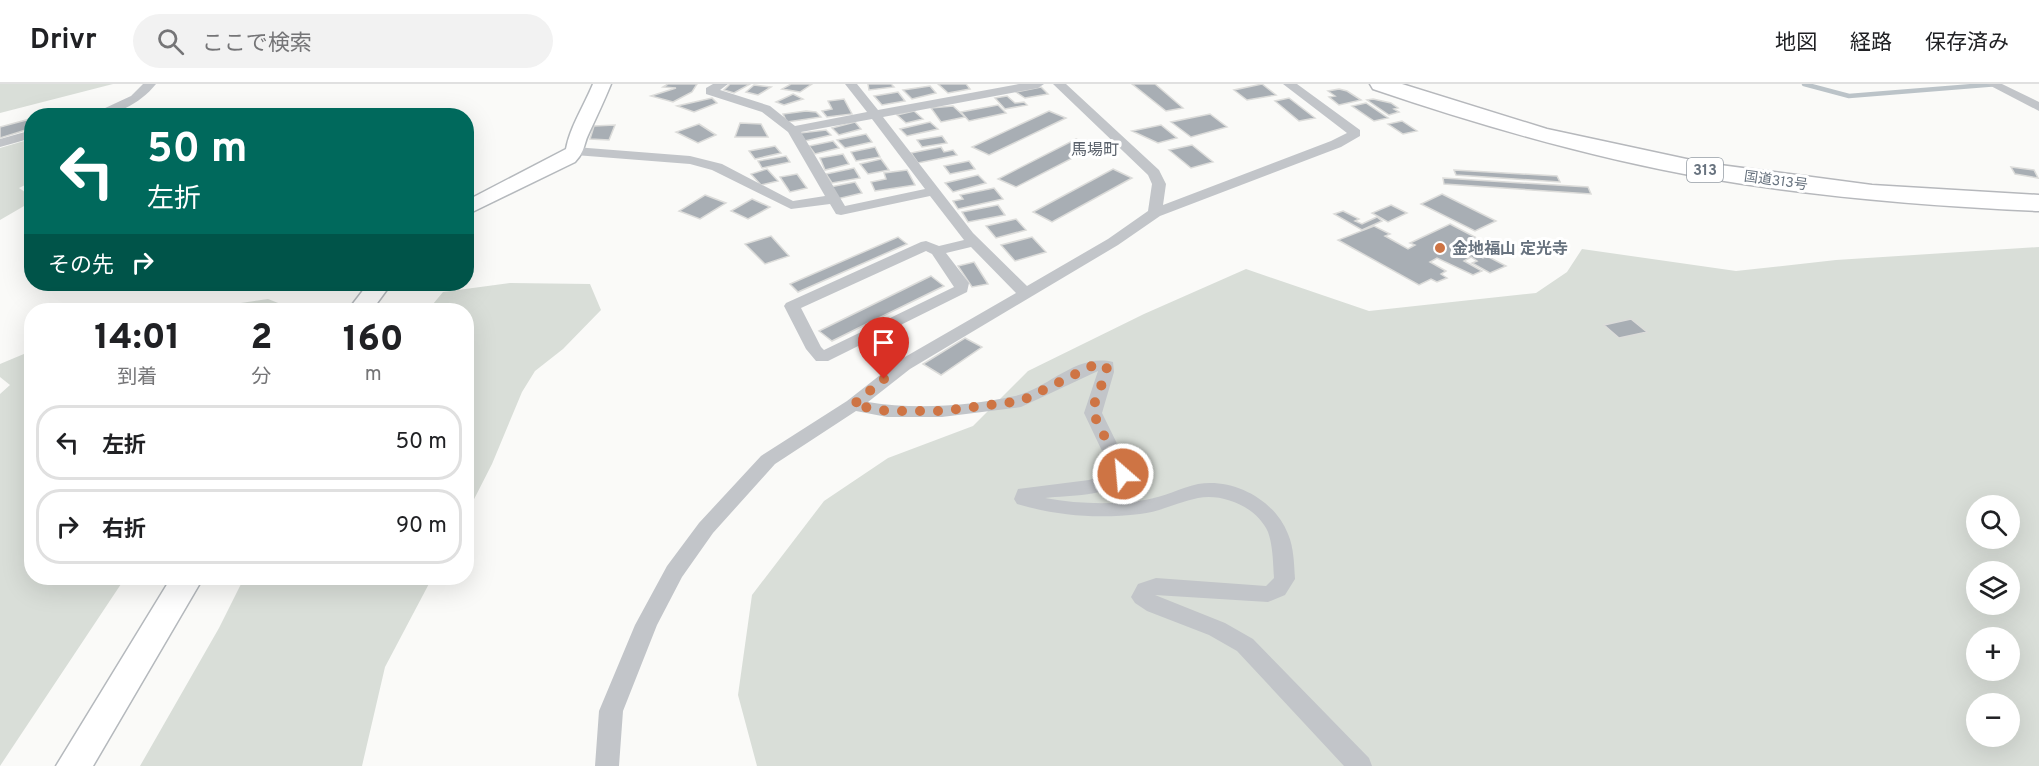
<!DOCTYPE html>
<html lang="ja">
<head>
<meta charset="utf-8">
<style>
  body { margin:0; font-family:Overpass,"Noto Sans JP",sans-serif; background:#f2f2f2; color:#202124; height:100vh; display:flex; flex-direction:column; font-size:22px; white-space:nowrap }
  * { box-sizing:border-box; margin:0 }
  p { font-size:20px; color:#757577 }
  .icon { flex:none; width:33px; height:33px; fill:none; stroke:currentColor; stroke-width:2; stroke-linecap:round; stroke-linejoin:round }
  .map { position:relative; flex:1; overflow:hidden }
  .sheet { position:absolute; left:24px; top:219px; width:450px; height:282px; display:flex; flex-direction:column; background:#fff; border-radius:24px; box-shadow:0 6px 24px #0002 }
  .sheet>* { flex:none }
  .top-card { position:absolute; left:24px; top:24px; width:450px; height:183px; border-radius:24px; box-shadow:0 6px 24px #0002; background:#00695c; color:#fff; overflow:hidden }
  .controls { position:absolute; left:1966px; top:411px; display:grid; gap:12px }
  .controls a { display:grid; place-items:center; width:54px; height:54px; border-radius:50%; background:#fff; box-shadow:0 6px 24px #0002; font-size:30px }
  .pin { position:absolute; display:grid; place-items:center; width:51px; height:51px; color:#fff; margin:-62px -26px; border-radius:50% 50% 50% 0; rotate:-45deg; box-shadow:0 0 6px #0007 }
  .pin .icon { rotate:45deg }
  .me { position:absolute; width:66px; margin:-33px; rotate:333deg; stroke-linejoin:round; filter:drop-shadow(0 0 4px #0008) }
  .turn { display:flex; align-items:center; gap:21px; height:126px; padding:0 24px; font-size:27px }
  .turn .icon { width:78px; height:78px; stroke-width:2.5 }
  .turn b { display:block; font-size:42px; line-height:51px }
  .then { display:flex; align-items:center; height:57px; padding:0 24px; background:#0003; gap:12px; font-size:22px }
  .eta { display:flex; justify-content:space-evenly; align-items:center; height:102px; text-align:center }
  .eta b { font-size:36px; font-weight:800; line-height:42px }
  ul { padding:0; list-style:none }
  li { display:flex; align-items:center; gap:18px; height:75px; margin:0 12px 9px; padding:0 12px; border:3px solid #e0e0e0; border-radius:24px }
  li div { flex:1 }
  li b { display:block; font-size:22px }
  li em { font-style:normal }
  header { display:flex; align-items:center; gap:36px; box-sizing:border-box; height:84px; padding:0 30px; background:#fff; border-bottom:2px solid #e0e0e0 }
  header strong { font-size:28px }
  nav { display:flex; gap:33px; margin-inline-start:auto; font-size:21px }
  .search { width:420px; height:54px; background:#f2f2f2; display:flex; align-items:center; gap:15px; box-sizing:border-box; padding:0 21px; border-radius:33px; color:#757577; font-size:22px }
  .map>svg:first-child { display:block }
  .green { fill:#d9ded8; fill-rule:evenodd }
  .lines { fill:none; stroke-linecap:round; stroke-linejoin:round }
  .stream { stroke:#bbc3c8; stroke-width:4.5 }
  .building { fill:#a8aeb4; stroke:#dcdcda; stroke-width:1.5 }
  .secondary-casing { stroke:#b5b9bd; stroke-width:3 }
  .highway-casing { stroke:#b6b8bc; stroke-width:3 }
  .street { fill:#c2c5c9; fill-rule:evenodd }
  .secondary { fill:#fff; fill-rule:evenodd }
  .highway { fill:#fff; fill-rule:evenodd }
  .route { stroke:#ce7444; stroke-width:10; stroke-dasharray:0 18 }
  .poi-dot { fill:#ce7444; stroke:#fff; stroke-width:2 }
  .labels { text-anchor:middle; stroke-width:6; stroke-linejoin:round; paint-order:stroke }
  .far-street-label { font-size:14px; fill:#68737f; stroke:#fff }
  .shield { fill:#fff; stroke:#959da5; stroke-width:1.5 }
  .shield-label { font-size:15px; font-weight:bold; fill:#68737f }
  .far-quarter-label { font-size:16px; fill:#5a616b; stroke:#fff }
  .poi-label { font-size:16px; font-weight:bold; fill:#68737f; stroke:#fff; text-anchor:start }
</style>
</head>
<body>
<header>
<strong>Drivr</strong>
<div class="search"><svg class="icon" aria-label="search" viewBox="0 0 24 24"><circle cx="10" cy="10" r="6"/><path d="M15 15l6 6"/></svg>ここで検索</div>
<nav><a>地図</a><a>経路</a><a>保存済み</a></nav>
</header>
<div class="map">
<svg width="2039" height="682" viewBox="0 0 2039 682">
  <rect width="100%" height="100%" fill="#fafaf8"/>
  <path class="green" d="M 0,0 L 113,0 L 0,29 Z
    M 31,55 L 31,98 L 19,104 L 31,112 L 31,118 L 0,136 L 0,64 Z
    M 2039,163 L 2039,682 L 757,682 L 738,611 L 752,511 L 824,417 L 888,374 L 973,342 L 1028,287 L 1144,230 L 1246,185 L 1369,227 L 1536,209 L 1567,188 L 1582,165 L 1736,187 L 1836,176 ZM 1977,422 L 2010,422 L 2010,454 L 1977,454 ZM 1977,488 L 2010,488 L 2010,520 L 1977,520 ZM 1977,554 L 2010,554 L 2010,586 L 1977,586 ZM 1977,620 L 2010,620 L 2010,652 L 1977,652 Z
    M 510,199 L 590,200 L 601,226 L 563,265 L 535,287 L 522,308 L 492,380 L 467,429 L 466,226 L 428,226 L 443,208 Z
    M 268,215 L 296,226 L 194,226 Z
    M 31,267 L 32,494 L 125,494 L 0,682 L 0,310 L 10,301 L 0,293 L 0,280 Z
    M 244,494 L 432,494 L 385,583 L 362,682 L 140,682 L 219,544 Z"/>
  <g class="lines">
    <path class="stream" d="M 1804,0 L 1849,12 L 1998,0"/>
  </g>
  <path class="building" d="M 668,0 L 697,0 L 692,8 L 673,18 L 651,12 L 676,4 L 663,3 Z
    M 730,0 L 750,0 L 734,9 L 724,6 Z
    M 791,0 L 812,0 L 800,8 L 782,5 Z
    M 868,0 L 891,0 L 894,3 L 869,6 Z
    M 938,0 L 966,0 L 970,5 L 948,9 Z
    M 1132,0 L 1155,0 L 1183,24 L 1166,27 Z
    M 1262,0 L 1276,11 L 1247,16 L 1234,6 Z
    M 754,1 L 771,3 L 758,11 L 746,8 Z
    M 930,2 L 936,9 L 912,15 L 903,6 Z
    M 1041,3 L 1048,10 L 1025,14 L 1016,8 Z
    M 1339,5 L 1347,7 L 1361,16 L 1339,21 L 1329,13 L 1335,12 L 1328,7 Z
    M 898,8 L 905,17 L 882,21 L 874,12 Z
    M 793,10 L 803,15 L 784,21 L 776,18 Z
    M 1007,12 L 1015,19 L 1024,18 L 1027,21 L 1005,25 L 995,14 Z
    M 712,14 L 717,19 L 694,28 L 677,22 Z
    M 1289,14 L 1315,34 L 1299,37 L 1275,17 Z
    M 844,15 L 852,30 L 827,33 L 822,27 L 832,25 L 828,17 Z
    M 1373,15 L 1391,19 L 1398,24 L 1394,25 L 1399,28 L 1389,31 L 1367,16 Z
    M 1366,19 L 1388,34 L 1374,37 L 1352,22 Z
    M 998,21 L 1006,29 L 969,37 L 961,28 Z
    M 953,22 L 965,33 L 941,38 L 931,24 Z
    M 806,27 L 816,28 L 821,33 L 787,38 L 783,30 Z
    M 914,27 L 923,35 L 906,39 L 897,31 Z
    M 1049,27 L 1066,34 L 989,71 L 972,63 Z
    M 1210,30 L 1227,43 L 1191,53 L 1171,38 Z
    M 30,35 L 32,44 L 0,54 L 0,43 Z
    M 1402,37 L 1417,47 L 1403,50 L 1388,40 Z
    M 855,38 L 861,45 L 839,51 L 832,44 Z
    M 930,38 L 938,45 L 907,52 L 900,45 Z
    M 740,39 L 761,40 L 768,53 L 735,53 Z
    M 699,40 L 716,51 L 698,59 L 676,48 Z
    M 615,41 L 609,56 L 590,55 L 594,42 Z
    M 1161,41 L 1177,54 L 1158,59 L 1132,47 Z
    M 826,46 L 831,51 L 805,57 L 800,49 Z
    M 866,50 L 872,58 L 845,64 L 837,56 Z
    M 942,52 L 947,59 L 922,63 L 917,56 Z
    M 1076,55 L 1094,63 L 1016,103 L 998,95 Z
    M 833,57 L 839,64 L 815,70 L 809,62 Z
    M 1192,61 L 1213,78 L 1191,84 L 1169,66 Z
    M 775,62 L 781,69 L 755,75 L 749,67 Z
    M 875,63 L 880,73 L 856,77 L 851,68 Z
    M 941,63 L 944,68 L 953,66 L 957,71 L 918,79 L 911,69 Z
    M 843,70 L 849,80 L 825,86 L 820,74 Z
    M 786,72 L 790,78 L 762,84 L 758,77 Z
    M 881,75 L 889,86 L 868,90 L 860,80 Z
    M 969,77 L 975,85 L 950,90 L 944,82 Z
    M 2011,83 L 2034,86 L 2038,94 L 2015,90 Z
    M 854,84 L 860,94 L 832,99 L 826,90 Z
    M 767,85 L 778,97 L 761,101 L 751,90 Z
    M 1113,85 L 1132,94 L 1052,138 L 1033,128 Z
    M 907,86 L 915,101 L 875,107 L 871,98 L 886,95 L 884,89 Z
    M 1454,86 L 1557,92 L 1560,98 L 1456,91 Z
    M 797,90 L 807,104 L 790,108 L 780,93 Z
    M 978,91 L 986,99 L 953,108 L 945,99 Z
    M 1443,94 L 1588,103 L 1591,110 L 1444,100 Z
    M 855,98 L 862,109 L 837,115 L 830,103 Z
    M 994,104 L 1003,115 L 958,125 L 953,117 L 963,115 L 960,111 Z
    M 1442,110 L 1496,137 L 1475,147 L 1421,120 Z
    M 705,111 L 726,119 L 700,135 L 679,127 Z
    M 752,115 L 770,123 L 748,135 L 731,127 Z
    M 998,121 L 1005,131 L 968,138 L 962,128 Z
    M 1391,121 L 1407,129 L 1388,138 L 1372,129 Z
    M 1343,127 L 1359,135 L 1355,137 L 1362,140 L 1377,133 L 1382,137 L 1362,146 L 1334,130 Z
    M 1016,135 L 1026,146 L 996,154 L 986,142 Z
    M 1450,140 L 1492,162 L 1477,171 L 1483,174 L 1487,172 L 1506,182 L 1490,189 L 1472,179 L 1477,177 L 1471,173 L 1464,177 L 1482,187 L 1473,191 L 1437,174 L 1430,178 L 1446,187 L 1441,190 L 1447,194 L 1437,198 L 1431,195 L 1419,201 L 1338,156 L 1374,142 L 1390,150 L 1385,152 L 1408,165 L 1415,161 L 1410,159 Z
    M 771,152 L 789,172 L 765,180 L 745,160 Z
    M 898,153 L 907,160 L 798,208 L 790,200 Z
    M 1032,153 L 1046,168 L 1015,177 L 1001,161 Z
    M 974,178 L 988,200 L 972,203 L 958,182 Z
    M 931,192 L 944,202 L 832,257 L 819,247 Z
    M 1631,235 L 1647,248 L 1619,254 L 1604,241 Z
    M 965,254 L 982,263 L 941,291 L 923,280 Z"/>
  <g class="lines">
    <defs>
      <path id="secondary" d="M 593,0 L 611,0 C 604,17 597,32 589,49 C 583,61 586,66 575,78 L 466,131 L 466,117 L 566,65 C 570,43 584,22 593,0 Z
        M 368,200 L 391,200 L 372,226 L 348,226 Z
        M 171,494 L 203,494 L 93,682 L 56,682 Z"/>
      <path id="highway" d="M 1370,0 L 1402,0 L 1547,45 L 1705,79 L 1872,101 L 2039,111 L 2039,127 C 1927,122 1816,113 1706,94 C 1592,74 1482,42 1373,5 Z"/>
    </defs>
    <use href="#secondary" class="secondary-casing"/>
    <use href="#highway" class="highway-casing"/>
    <path class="street" d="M 143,0 L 156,0 C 139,21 115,32 88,32 L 131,12 Z
      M 713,0 L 728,0 L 720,6 L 770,22 L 795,42 L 867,28 L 845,0 L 857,0 L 878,26 L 1019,0 L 1044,0 L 1038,4 L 883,33 L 973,149 L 1027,202 L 1108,155 L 1148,127 L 1152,100 L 1148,91 L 1053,0 L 1066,0 L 1159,86 L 1166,100 L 1163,121 L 1331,57 L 1347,49 L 1283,0 L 1297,0 L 1360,46 L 1360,52 L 1341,63 L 1160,132 L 1118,161 L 910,285 L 868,318 C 915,326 969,322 1015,312 C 1048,305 1076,269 1113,278 L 1114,288 L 1102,329 L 1132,390 C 1119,413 1068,411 1045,414 C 1078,420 1112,421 1145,416 C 1164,413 1180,404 1198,400 C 1234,394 1275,416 1288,450 C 1294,464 1294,480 1295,495 L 1285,511 L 1268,518 L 1155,511 L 1225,539 L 1253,555 L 1369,674 L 1372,682 L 1344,682 L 1237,567 L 1209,551 L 1147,527 L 1135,519 L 1131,513 L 1138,500 L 1156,494 L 1266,502 L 1274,494 C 1273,479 1273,462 1268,448 C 1257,423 1223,409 1198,414 C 1178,418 1160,428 1140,430 C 1098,435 1058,432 1017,420 L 1014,415 L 1018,405 L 1089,396 L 1112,388 L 1084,329 L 1098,287 L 1021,323 L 942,333 L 887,333 L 856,327 L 775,380 L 713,449 L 682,493 L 657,541 L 623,627 L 619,682 L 595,682 L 599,627 L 635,541 L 667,482 L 699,439 L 761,372 L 847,317 L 898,277 L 1016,209 L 971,163 L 946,169 L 969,199 L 967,208 L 828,277 L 816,277 L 806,265 L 784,222 L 786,219 L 921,158 L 926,157 L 939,162 L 964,156 L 930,112 L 841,131 L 836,130 L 830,120 L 791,125 L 712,86 L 690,80 L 575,71 L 568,67 L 575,63 L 690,72 L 722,80 L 793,117 L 825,112 L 788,48 L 762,28 L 706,10 L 706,4 ZM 872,35 L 925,105 L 845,122 L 801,48 ZM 926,167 L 932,170 L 954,203 L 824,266 L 821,263 L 801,224 Z
      M 1987,0 L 2002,0 L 2039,18 L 2039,27 Z
      M 32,46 L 32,54 L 0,63 L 0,55 Z"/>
    <use href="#secondary" class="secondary"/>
    <use href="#highway" class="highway"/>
  </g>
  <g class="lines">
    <path class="route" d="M 884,295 L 853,321 L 887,327 L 942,327 L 1021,317 L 1092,282 L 1107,282 C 1105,299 1094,312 1093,329 L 1123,390"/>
  </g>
  <circle class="poi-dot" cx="1440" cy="164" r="6"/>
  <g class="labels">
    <g class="far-street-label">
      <text transform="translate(1776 96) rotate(8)" y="5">国道313号</text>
    </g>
    <rect class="shield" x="1687" y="74" width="36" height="24" rx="4.5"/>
    <g class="shield-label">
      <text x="1705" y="91">313</text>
    </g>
    <g class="far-quarter-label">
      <text x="1095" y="71">馬場町</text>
    </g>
    <g class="poi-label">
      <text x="1452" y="170">金地福山 定光寺</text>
    </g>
  </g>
</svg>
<div class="controls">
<a><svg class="icon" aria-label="search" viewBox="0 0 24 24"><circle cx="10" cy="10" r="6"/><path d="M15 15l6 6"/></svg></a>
<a><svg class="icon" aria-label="layers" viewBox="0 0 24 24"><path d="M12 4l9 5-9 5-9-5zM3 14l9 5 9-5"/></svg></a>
<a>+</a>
<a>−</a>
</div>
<div class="pin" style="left:884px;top:295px;background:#d93025"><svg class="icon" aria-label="arrive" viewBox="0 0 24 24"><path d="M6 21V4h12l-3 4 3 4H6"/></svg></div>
<svg class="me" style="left:1123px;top:390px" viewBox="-20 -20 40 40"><circle r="17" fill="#ce7444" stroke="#fff" stroke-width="3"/><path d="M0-11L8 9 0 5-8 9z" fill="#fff"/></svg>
<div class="top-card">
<div class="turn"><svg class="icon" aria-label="left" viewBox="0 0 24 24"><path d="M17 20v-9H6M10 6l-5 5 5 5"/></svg><div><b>50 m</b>左折</div></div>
<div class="then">その先<svg class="icon" aria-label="right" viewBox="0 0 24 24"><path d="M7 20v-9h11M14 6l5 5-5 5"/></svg></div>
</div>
<section class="sheet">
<div class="eta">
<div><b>14:01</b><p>到着</p></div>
<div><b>2</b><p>分</p></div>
<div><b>160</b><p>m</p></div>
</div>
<ul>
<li><svg class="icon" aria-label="left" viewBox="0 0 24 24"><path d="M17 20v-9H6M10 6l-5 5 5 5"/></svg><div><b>左折</b></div><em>50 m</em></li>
<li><svg class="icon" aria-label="right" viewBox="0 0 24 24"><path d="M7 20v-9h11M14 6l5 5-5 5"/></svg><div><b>右折</b></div><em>90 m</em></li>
</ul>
</section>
</div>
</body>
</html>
